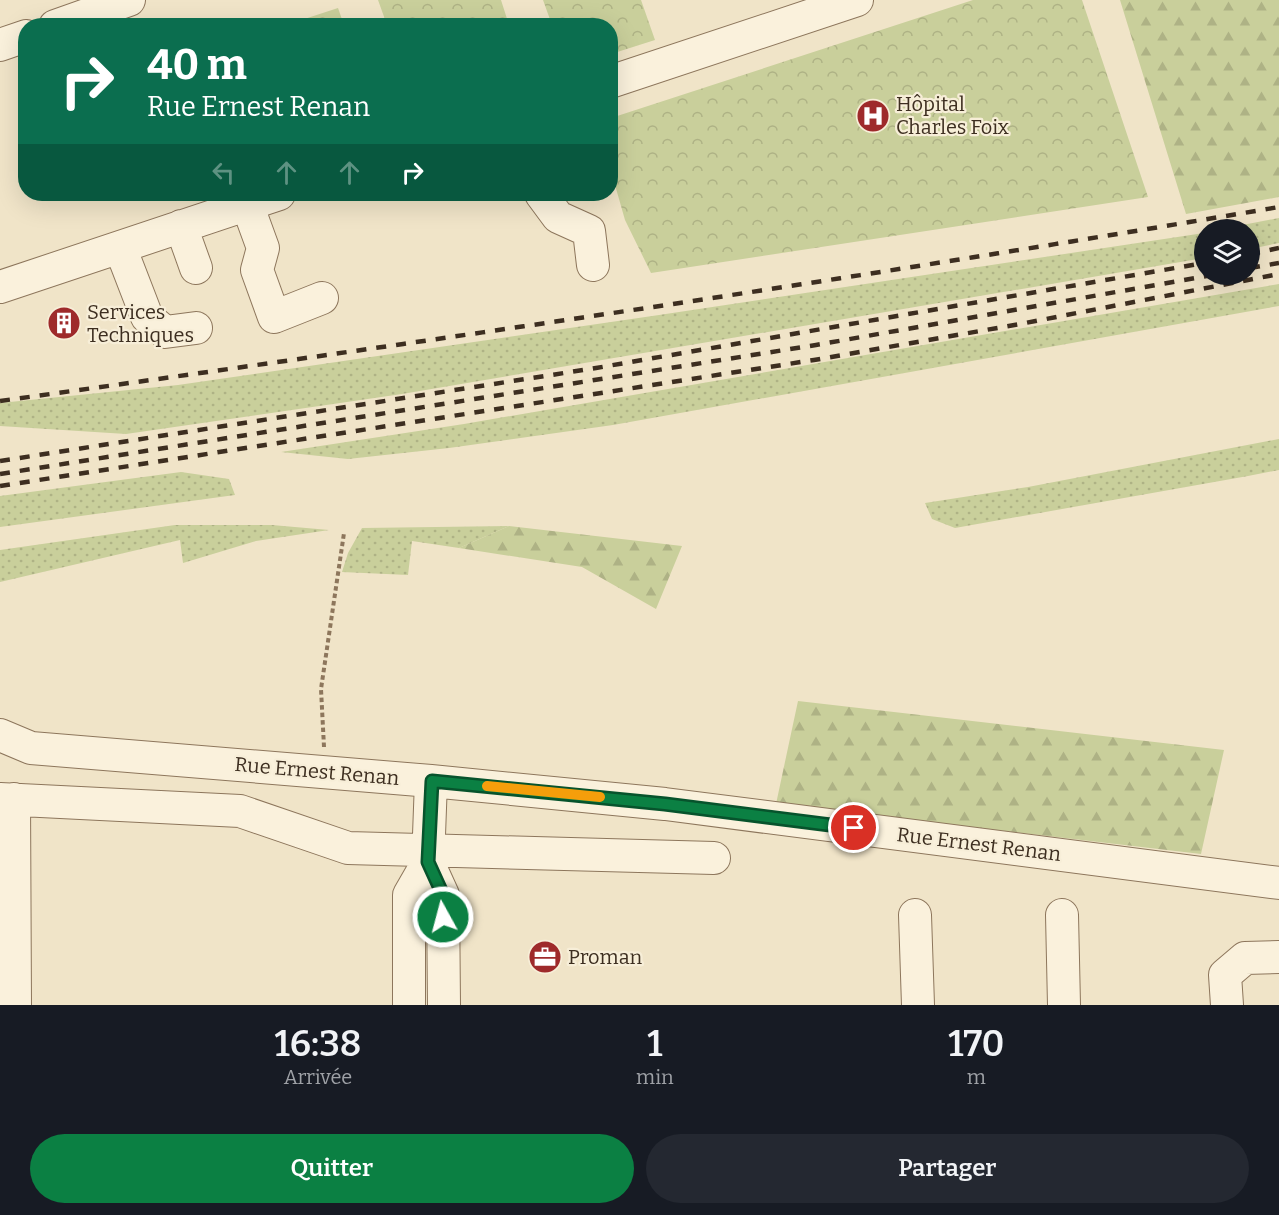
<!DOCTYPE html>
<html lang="fr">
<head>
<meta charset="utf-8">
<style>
  body { margin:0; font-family:Bitter,serif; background:#242831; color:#f1f3f6; height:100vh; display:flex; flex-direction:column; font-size:22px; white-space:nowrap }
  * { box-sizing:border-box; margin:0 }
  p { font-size:20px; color:#9ea1a6 }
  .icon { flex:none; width:33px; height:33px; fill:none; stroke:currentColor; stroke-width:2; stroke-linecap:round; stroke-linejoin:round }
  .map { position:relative; height:1005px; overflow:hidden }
  .drawer { display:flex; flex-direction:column; background:#171b24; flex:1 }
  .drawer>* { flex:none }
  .banner { position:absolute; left:18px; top:18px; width:600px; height:183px; border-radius:24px; box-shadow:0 6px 24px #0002; background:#0b6e4f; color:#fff; overflow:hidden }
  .buttons { position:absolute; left:1194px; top:219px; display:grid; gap:12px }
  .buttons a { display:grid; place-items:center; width:66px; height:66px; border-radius:50%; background:#171b24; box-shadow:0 6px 24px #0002; font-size:30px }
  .pin { position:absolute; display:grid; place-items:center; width:51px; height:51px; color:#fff; margin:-26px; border:3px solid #fff; border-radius:50%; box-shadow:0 2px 6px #0007 }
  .me { position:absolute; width:66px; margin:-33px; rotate:353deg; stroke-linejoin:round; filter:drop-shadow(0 0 4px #0008) }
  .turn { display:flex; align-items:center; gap:21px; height:126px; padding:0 30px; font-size:27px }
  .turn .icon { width:78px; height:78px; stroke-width:2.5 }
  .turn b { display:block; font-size:42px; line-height:51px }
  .lanes { display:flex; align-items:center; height:57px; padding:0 30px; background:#0003; justify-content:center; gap:30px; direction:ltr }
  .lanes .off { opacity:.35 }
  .eta { display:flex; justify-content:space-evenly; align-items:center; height:102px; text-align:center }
  .eta b { font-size:36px; font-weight:600; line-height:42px }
  .button { display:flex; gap:12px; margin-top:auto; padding:12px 30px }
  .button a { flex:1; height:69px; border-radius:36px; background:#0b8043; color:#fff; font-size:24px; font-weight:600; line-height:69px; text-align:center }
  .button a+a { background:#242831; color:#f1f3f6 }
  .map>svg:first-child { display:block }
  .grass { fill:url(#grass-dots) }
  .forest { fill:url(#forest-firs) }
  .park { fill:url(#park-crowns) }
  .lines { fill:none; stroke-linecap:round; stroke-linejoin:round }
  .minor-casing { stroke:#8d765c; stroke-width:34 }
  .path { stroke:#8d765c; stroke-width:4; stroke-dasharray:4.5 3; stroke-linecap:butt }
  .minor { stroke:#faf1dc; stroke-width:32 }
  .rail { stroke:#3d2e20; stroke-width:4.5; stroke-dasharray:10 10; stroke-linecap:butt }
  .route-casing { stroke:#07532c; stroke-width:15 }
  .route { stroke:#0b8043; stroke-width:10 }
  .slow { stroke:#f59e0b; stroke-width:10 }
  .labels { text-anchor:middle; stroke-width:4.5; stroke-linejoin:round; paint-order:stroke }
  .poi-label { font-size:20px; fill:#3d2e20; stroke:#f7eed8; text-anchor:start }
  .street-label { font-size:20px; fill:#3d2e20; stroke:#f7eed8 }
</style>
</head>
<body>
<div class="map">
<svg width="1279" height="1005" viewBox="0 0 1279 1005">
  <defs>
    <pattern id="grass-dots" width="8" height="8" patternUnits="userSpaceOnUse" patternTransform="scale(1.5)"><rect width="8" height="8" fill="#c9cf9b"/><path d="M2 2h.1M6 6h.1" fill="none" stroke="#aeb285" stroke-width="1.8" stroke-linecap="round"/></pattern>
    <pattern id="forest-firs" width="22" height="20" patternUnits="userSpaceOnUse" patternTransform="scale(1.5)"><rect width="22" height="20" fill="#c9cf9b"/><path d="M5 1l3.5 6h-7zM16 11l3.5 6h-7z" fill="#aeb285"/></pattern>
    <pattern id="park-crowns" width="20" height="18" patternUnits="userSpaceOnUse" patternTransform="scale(1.5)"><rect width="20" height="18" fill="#c9cf9b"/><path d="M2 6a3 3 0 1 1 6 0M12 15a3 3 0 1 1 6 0" fill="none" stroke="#aeb285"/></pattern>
  </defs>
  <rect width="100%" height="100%" fill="#f0e4c8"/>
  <path class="grass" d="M 1279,218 L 1279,243 L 1250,249 L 1250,230 L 1222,229 Z
    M 1204,233 L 1204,258 L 402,394 L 126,434 L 0,426 L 0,403 L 178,385 L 659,315 Z
    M 1279,284 L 1279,306 L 613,425 L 449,448 L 348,459 L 281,452 L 464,424 Z
    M 1279,439 L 1279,470 L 1248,476 L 955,528 L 932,519 L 925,503 L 1028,487 Z
    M 181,472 L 229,479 L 235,495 L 0,527 L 0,496 Z
    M 175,525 L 272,525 L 329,530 L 256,541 L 183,563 L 180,540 L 0,582 L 0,550 Z
    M 509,526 L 459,548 L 412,541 L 408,575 L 342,572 L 348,553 L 362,528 Z"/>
  <path class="forest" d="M 1120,0 L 1279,0 L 1279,197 L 1186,214 Z
    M 509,526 L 682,546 L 656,609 L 582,567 L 459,548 Z
    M 798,701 L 1224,750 L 1201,854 L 776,804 Z"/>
  <path class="park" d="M 378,0 L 501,0 L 509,25 L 387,25 Z
    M 543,0 L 641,0 L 655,40 L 611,54 L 610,26 L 552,25 Z
    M 973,0 L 1082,0 L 1148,197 L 651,273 L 625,220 L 611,171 L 611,118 Z
    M 338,8 L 344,25 L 286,25 Z"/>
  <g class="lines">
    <defs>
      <path id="minor" d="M 55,26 L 129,0
        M 0,45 L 26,36
        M 610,82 L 857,0
        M 541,194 L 558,217 L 589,231 L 593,265
        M 247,204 L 263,248 L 257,270 L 274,317 L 322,298
        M 181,226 L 196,268
        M 120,247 L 147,317 L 165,332 L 196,328
        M 0,287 L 279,194
        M 0,735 L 31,748 L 431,781 L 665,804 L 1279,883
        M 431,781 L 428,862 L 443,895 L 444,1005
        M 0,799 L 240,811 L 348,848 L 714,858
        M 14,799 L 15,1005
        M 915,915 L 918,1005
        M 1062,915 L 1064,1005
        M 409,1005 L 409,895 L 428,862
        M 1227,1005 L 1225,975 L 1245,958 L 1279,957"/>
    </defs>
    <use href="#minor" class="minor-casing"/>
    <path class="path" d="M 324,747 L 321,689 L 344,533"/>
    <use href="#minor" class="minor"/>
    <path class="rail" d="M 1250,254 L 1279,248
      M 1250,268 L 1279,263
      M 0,401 C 427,342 854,279 1279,207
      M 0,461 L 596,368 L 1204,263
      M 0,474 L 816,345 L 1218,274
      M 0,486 L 814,360 L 1020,324 L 1279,274"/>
  </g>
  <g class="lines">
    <defs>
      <path id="route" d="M 443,917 L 443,895 L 428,862 L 432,781 L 665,804 L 854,828"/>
    </defs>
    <use href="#route" class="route-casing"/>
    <use href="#route" class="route"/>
    <path class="slow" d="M 487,786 L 600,797"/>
  </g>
  <defs>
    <symbol id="hospital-disc" viewBox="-11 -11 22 22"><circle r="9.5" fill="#9e2a2b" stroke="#f7eed8"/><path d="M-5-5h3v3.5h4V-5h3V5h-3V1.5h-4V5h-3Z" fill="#fff"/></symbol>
    <symbol id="building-disc" viewBox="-11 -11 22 22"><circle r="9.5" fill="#9e2a2b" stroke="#f7eed8"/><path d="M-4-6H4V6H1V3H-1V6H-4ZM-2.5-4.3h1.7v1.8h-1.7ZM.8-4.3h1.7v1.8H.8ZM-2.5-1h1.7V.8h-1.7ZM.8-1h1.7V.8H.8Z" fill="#fff"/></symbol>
    <symbol id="office-disc" viewBox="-11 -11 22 22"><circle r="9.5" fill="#9e2a2b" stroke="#f7eed8"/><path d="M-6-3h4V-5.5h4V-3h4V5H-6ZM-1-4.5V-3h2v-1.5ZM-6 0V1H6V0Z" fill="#fff"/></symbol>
  </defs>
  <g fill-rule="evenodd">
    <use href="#hospital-disc" x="854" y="97" width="38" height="38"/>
    <use href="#building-disc" x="45" y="304" width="38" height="38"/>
    <use href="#office-disc" x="526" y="938" width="38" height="38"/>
  </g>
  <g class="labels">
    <g class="poi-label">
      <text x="896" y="111">Hôpital<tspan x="896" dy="23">Charles Foix</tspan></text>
      <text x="87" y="319">Services<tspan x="87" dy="23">Techniques</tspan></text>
      <text x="568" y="964">Proman</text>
    </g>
    <g class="street-label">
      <text transform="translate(317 771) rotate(5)" y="7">Rue Ernest Renan</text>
      <text transform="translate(979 844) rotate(7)" y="7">Rue Ernest Renan</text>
    </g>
  </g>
</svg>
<div class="buttons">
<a><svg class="icon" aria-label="layers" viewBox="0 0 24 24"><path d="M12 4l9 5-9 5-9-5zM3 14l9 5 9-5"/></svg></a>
</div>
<div class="pin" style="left:854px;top:828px;background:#d93025"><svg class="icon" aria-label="arrive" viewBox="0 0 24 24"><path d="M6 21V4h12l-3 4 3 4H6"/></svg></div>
<svg class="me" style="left:443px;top:917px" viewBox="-20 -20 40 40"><circle r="17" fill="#0b8043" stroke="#fff" stroke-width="3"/><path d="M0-11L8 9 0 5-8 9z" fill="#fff"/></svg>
<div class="banner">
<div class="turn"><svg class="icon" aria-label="right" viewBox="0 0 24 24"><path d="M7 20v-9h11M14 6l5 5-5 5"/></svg><div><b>40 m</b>Rue Ernest Renan</div></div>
<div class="lanes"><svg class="icon off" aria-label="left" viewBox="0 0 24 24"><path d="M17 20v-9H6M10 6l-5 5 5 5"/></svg><svg class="icon off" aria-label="ahead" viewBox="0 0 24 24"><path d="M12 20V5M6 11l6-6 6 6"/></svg><svg class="icon off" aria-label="ahead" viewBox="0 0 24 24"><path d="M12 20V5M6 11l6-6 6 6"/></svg><svg class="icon" aria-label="right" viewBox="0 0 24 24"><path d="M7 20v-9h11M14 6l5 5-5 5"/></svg></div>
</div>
</div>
<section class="drawer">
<div class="eta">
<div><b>16:38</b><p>Arrivée</p></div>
<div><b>1</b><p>min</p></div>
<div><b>170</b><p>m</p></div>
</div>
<div class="button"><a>Quitter</a><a>Partager</a></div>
</section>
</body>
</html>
